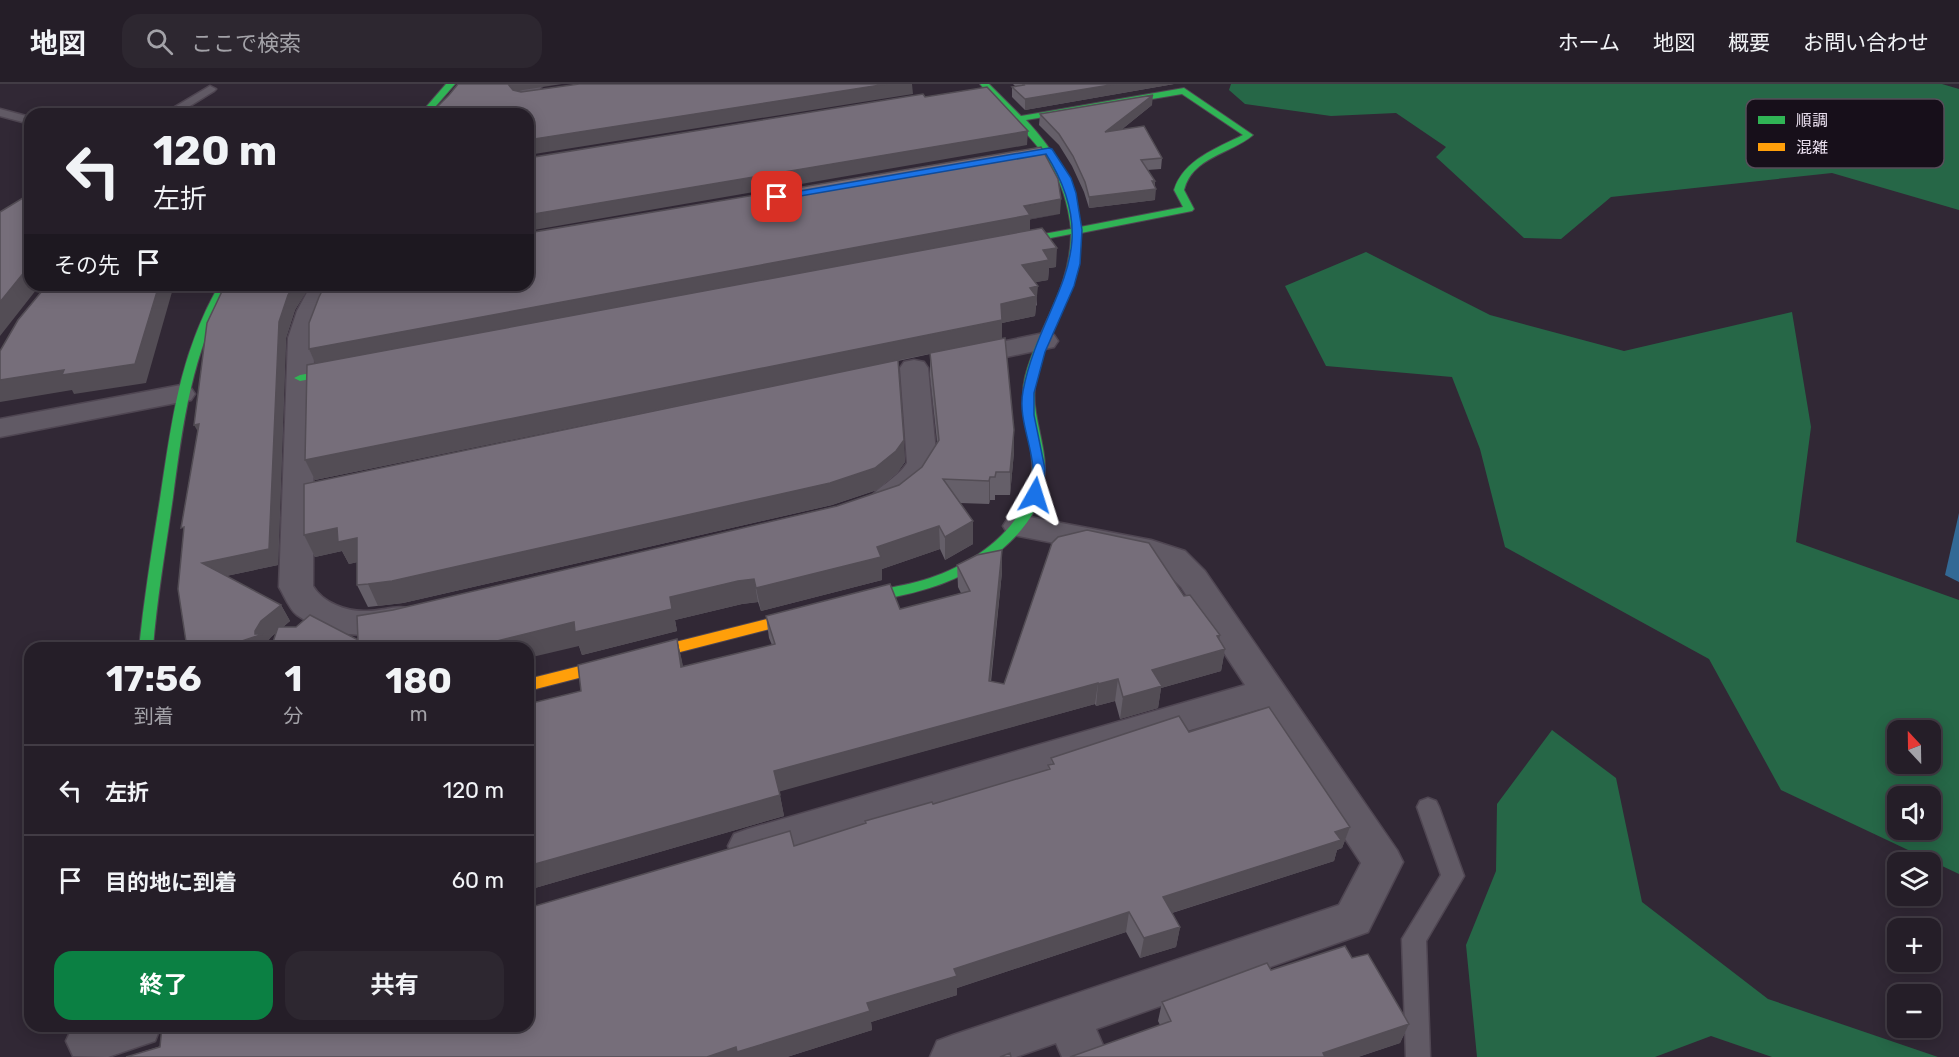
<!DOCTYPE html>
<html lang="ja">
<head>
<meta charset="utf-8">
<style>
  body { margin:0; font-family:Rubik,"Noto Sans JP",sans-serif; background:#2d2730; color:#f1f3f6; height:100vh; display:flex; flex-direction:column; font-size:22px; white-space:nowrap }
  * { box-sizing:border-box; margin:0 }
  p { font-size:20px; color:#a3a2a8 }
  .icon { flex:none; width:33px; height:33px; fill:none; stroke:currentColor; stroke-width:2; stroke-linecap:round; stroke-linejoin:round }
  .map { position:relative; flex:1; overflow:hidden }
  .details { position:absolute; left:24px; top:558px; width:510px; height:390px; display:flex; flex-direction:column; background:#251e28; border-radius:18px; box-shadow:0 3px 15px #0003,0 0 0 2px #423c45 }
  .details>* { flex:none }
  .banner { position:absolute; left:24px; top:24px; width:510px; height:183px; border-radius:18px; box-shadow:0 3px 15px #0003,0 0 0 2px #423c45; background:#251e28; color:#f1f3f6; overflow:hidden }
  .needle { width:39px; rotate:338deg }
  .tools { position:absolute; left:1887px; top:636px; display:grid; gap:12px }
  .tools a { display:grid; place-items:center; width:54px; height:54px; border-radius:12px; background:#251e28; box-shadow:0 3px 15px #0003,0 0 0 2px #423c45; font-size:30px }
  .pin { position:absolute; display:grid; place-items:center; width:51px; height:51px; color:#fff; margin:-26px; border-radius:12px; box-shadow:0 3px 9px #0006 }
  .me { position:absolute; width:66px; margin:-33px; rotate:6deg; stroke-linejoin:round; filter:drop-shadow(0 0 4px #0008) }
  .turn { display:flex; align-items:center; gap:21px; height:126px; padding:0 30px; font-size:27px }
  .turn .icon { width:78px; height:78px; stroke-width:2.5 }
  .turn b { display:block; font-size:42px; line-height:51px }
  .then { display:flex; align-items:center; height:57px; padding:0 30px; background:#0003; gap:12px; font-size:22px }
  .eta { display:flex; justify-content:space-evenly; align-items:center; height:102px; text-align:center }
  .eta b { font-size:36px; font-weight:700; line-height:42px }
  .button { display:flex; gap:12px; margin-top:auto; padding:12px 30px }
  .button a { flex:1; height:69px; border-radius:18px; background:#0b8043; color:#fff; font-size:24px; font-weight:700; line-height:69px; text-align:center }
  .button a+a { background:#2d2730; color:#f1f3f6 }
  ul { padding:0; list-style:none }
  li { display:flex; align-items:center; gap:18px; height:90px; padding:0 30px; border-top:2px solid #423c45 }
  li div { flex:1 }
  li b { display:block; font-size:22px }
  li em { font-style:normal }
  header { display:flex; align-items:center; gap:36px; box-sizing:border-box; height:84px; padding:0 30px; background:#251e28; border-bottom:2px solid #423c45 }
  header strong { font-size:28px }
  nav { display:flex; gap:33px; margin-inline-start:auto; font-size:21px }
  .search { width:420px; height:54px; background:#2d2730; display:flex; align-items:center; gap:15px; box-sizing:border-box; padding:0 21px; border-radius:18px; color:#a3a2a8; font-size:22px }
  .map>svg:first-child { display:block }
  .forest { fill:#266747; fill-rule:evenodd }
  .water { fill:#336995 }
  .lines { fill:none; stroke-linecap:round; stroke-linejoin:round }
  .lane-casing { stroke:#4f4652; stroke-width:3 }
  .street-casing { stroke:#4f4652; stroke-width:3 }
  .fast-casing { stroke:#4f4652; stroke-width:2 }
  .slow-casing { stroke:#4f4652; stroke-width:2 }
  .lane { fill:#615a65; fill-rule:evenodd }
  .street { fill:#615a65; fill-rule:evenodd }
  .fast { fill:#30b455; fill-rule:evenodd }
  .slow { fill:#ff9f0a; fill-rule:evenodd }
  .wall { fill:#655f69 }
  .shaded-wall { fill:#534d55 }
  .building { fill:#766e7a; stroke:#534d55; stroke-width:1.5 }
  .route { fill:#1a73e8; stroke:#114b97; stroke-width:1.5 }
  .key { fill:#170f1a; stroke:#574e5a; stroke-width:1.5 }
  .key-label { font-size:16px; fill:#ebe0f0 }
</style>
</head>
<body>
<header>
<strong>地図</strong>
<div class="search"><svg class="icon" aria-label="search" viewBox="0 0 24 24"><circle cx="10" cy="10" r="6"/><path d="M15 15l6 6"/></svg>ここで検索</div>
<nav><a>ホーム</a><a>地図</a><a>概要</a><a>お問い合わせ</a></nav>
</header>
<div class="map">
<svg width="1959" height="973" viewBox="0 0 1959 973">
  <rect width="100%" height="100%" fill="#312835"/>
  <path class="forest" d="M 1231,0 L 1942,0 L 1959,5 L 1959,126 L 1832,89 L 1611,113 L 1561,155 L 1524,154 L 1436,73 L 1446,63 L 1396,29 L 1331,32 L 1245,20 L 1229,6 Z
    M 1366,168 L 1490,231 L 1624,267 L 1792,228 L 1811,343 L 1796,458 L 1959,516 L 1959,790 L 1781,706 L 1709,575 L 1505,463 L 1480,365 L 1452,293 L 1326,282 L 1285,202 ZM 1898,646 L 1930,646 L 1930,680 L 1898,680 ZM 1898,712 L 1930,712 L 1930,746 L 1898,746 Z
    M 1552,646 L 1616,694 L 1642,818 L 1768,915 L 1938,973 L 1772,973 L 1711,952 L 1655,973 L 1477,973 L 1466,861 L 1496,787 L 1497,720 Z"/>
  <path class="water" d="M 1959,429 L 1959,498 L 1945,491 Z"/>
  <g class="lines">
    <defs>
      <path id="lane" d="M 210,2 L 216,5 L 214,7 L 177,30 L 163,30 Z
        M 0,25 L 30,33 L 30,40 L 0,32 Z
        M 1428,714 L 1436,717 L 1439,723 L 1464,792 L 1426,857 L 1430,973 L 1406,973 L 1402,855 L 1441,791 L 1417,723 L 1420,717 Z"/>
      <path id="street" d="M 523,0 L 543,0 L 525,30 L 503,30 Z
        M 311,201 L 337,201 L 323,227 L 314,254 L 313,502 C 323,519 347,528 367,527 C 384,527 397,520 414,525 L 419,534 L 414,543 C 375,555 331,555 297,531 C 289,525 284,511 279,503 L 288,254 L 297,227 Z
        M 1044,249 L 1054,251 L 1058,257 L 1054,263 L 963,282 L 953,280 L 949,274 L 953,268 Z
        M 914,276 L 924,278 L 928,284 L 937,379 L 921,405 L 894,425 L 883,428 L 872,425 L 867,418 C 877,402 896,396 907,379 L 900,284 L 904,278 Z
        M 181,301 L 191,304 L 195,310 L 191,316 L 0,353 L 0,335 Z
        M 1019,431 L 1151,456 L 1185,467 L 1205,487 L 1397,766 L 1403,778 L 1368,848 L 1096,945 L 1108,973 L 1062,973 L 1056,959 L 1016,973 L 930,973 L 937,957 L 953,951 L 1339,821 L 1361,779 L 1260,625 L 748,779 L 734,774 L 728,762 L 734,750 L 748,745 L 1245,601 L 1181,503 L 1161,483 L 1136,475 L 1008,450 L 1003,442 L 1008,434 Z
        M 73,942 L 161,942 L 155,957 L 108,973 L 73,972 L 66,957 Z"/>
      <path id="fast" d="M 446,0 L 455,0 L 429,30 L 420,30 Z
        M 980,0 L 989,0 L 1021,32 L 1184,4 L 1253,51 C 1231,70 1192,73 1184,106 L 1194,125 L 1192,127 L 1081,149 C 1081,210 1046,241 1036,296 C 1030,325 1044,353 1045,382 C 1047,439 992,480 944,499 C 924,507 903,511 882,516 L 877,515 L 875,511 L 877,507 C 895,502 913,500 930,494 C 979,477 1036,437 1032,379 C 1031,350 1018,322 1025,293 C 1038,241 1070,208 1071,150 L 1005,163 L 1000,160 L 1005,157 L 1071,145 C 1063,71 1023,51 980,0 ZM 1182,10 L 1243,51 C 1217,64 1183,76 1174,106 L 1183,123 L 1080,143 C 1075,100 1055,67 1026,36 Z
        M 219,201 L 229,201 C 192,270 183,337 173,413 C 166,463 157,513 153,564 L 139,564 C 144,514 152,465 160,415 C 172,336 179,272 219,201 Z
        M 351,282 L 357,285 L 355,287 L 300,297 L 294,294 L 300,291 Z"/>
      <path id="slow" d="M 882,506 L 887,507 L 889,511 L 887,515 L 528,607 L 528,595 Z"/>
    </defs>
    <use href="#lane" class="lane-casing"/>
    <use href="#street" class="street-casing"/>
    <use href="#fast" class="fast-casing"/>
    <use href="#slow" class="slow-casing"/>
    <use href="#lane" class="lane"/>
    <use href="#street" class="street"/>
    <use href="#fast" class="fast"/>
    <use href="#slow" class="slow"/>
  </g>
  <path class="wall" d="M 1013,0 L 1174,0 L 1025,26 L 1012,13 L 1012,3 L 1015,2 Z
    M 1152,21 L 1121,46 L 1162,74 L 1161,85 L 1147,86 L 1155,97 L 1155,116 L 1089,124 L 1084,108 L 1072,82 L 1059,61 L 1039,41 L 1040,30 Z
    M 1060,130 L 1030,135 L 1030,146 L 1056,183 L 1049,184 L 1048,196 L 1035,198 L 1037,221 L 1036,222 L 1035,232 L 1002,239 L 1002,254 L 1014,346 L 1014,368 L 1010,411 L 995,411 L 995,416 L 990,416 L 989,420 L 960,419 L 973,437 L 973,460 L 945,476 L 940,465 L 882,485 L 882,496 L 761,527 L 758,518 L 742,520 L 675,536 L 677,547 L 582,571 L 579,562 L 271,564 L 277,548 L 271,553 L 267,558 L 187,564 L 225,201 L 310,201 L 295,226 L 286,254 L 278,481 L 226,492 L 281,521 L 290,537 L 283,543 L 358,556 L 393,526 L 837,422 L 899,401 L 922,383 L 937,358 L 930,292 L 930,270 L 898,277 L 905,378 L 897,389 L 877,406 L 832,421 L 403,519 L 368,523 L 357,501 L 357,478 L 349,480 L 342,467 L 315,473 L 304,451 L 711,315 L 315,396 L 305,376 L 316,280 L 309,265 Z
    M 957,481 L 1002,488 L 991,598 L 1004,600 L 1184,512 L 1220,551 L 1219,556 L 1225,565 L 1221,587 L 1161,604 L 1158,624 L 1120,635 L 1115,617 L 1096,622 L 1095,620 L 779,707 L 784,732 L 528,806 L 528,620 L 581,607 L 677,555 L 683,583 L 772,561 L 769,554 L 766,532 L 900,525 L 961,509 L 958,503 Z
    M 1189,648 L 1350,743 L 1342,764 L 1337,766 L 1334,777 L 1172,829 L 1180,843 L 1176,863 L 1140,874 L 1126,848 L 957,904 L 957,911 L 871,938 L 872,946 L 787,973 L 126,973 L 866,739 L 865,737 L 933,720 L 1048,686 L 1048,681 L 1051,681 L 1051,674 Z
    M 1352,874 L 1409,940 L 1400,959 L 1358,973 L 1070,973 L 1160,941 L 1158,937 L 1162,918 L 1271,886 Z"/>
  <path class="shaded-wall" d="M 508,0 L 562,0 L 523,6 L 516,8 L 512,14 Z
    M 887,0 L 912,0 L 913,10 L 528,71 L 528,56 Z
    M 1116,0 L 1174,0 L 1025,26 L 1025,15 Z
    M 1153,11 L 1152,21 L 1105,59 L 1105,48 Z
    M 1028,47 L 1027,61 L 528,147 L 528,131 Z
    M 1152,97 L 1155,97 L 1154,105 L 1156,105 L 1155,116 L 1089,124 L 1089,113 Z
    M 1061,115 L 1060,130 L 1030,135 L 1030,146 L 316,281 L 309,265 Z
    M 1057,164 L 1056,183 L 1049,184 L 1048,196 L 1022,201 L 1022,181 L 1043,166 Z
    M 30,181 L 30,201 L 40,201 L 0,252 L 0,218 Z
    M 159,201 L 174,201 L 146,299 L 74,310 L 72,306 L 0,318 L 0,296 L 64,286 Z
    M 294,201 L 310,201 L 295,226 L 286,254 L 278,481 L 212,495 L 202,479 L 279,238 L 288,211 Z
    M 1038,202 L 1035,232 L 1002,239 L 1002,255 L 315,396 L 305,376 L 1001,220 L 1030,204 Z
    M 199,340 L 203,356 L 194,341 Z
    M 1014,346 L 1014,368 L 1010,411 L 1010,388 Z
    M 904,356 L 905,378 L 897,389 L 877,406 L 832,421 L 403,519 L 378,522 L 368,500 Z
    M 990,393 L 990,416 L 989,420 L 989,397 Z
    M 973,437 L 973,460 L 945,476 L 945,453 Z
    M 939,442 L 940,465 L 882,485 L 882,496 L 761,527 L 756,504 Z
    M 337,444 L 357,454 L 367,476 L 349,480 L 342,467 L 315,473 L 304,451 Z
    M 1002,466 L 1002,488 L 988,619 L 989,597 Z
    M 754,495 L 758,518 L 742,520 L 675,536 L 677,547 L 582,571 L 579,562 L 528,574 L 528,564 L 469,564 L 670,513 L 738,497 Z
    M 281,521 L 290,537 L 271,553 L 267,558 L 271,564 L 221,564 L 255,550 L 255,547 L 261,537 Z
    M 1220,551 L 1217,568 L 1225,565 L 1221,587 L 1161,604 L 1158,624 L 1120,635 L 1123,613 L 1152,586 L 1217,552 Z
    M 677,555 L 682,577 L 686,605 L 681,583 Z
    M 1118,595 L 1115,617 L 1096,622 L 1098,600 Z
    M 1098,599 L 1095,620 L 778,708 L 774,687 Z
    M 780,711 L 784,732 L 528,806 L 528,782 Z
    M 1350,743 L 1342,764 L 1337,766 L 1334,777 L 1159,833 L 1163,813 L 1335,748 Z
    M 1129,828 L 1126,848 L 957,904 L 957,911 L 871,938 L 872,946 L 787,973 L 707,973 L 867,919 L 954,885 Z
    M 1180,843 L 1176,863 L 1140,874 L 1144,854 Z
    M 1409,940 L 1400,959 L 1358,973 L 1321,973 L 1323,969 Z"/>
  <path class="building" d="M 458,0 L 508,0 L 513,6 L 521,8 L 579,0 L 887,0 L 528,56 L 528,30 L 424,30 L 427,27 L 432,28 L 449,11 Z
    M 1023,0 L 1116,0 L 1025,15 L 1012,3 L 1024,1 Z
    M 987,3 L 1028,47 L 528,131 L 528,74 L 923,10 L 925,13 Z
    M 1153,11 L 1105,48 L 1144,42 L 1162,74 L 1141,76 L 1155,97 L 1152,97 L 1156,105 L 1089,113 L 1085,98 L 1073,72 L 1059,50 L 1040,30 Z
    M 1041,63 L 1058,95 L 1061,115 L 1024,122 L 1030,131 L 309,265 L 309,239 L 319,213 L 325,201 L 528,201 L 528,149 Z
    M 26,112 L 30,113 L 30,181 L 0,218 L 0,128 Z
    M 1042,144 L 1057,164 L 1043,166 L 1049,176 L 1022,181 L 1038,202 L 1030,204 L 1036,212 L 1001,220 L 1002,236 L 305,376 L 307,281 Z
    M 47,201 L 159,201 L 135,280 L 62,291 L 64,286 L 0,296 L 0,267 L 18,236 Z
    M 225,201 L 294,201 L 288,211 L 279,238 L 269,465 L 202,479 L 281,521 L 261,537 L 255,547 L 255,550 L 263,550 L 221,564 L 187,564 L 178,505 L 184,443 L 181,444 L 199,340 L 194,341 L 207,239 Z
    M 1005,254 L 1014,346 L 1010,388 L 996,388 L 995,393 L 990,393 L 989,397 L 943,395 L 973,437 L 945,453 L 939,442 L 877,463 L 881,473 L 756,504 L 754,495 L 738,497 L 670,513 L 672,525 L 575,548 L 574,538 L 469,564 L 462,564 L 462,563 L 458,564 L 271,564 L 278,543 L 296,543 L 310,531 L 358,556 L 357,532 L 393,526 L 837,422 L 899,401 L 922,383 L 939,356 L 930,269 Z
    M 898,276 L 904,356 L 896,367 L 875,384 L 830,399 L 392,497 L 368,500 L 357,501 L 357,454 L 338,458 L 337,444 L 304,451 L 304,400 Z
    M 1087,446 L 1149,459 L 1184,512 L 1190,511 L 1220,551 L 1217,552 L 1225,565 L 1152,586 L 1162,602 L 1123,613 L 1118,595 L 1098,600 L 1098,599 L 774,687 L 780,711 L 528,782 L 528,620 L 581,607 L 578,581 L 677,555 L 681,583 L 775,560 L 766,532 L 890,500 L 900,525 L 970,507 L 957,481 L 977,471 L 1002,466 L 989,597 L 1004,600 L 1052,459 L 1058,453 Z
    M 1269,623 L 1350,743 L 1335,748 L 1341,756 L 1163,813 L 1180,843 L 1144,854 L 1129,828 L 954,885 L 957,892 L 867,919 L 870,927 L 737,968 L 736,963 L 707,973 L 126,973 L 160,963 L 162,942 L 528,942 L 528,824 L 790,747 L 794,762 L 866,739 L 865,737 L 932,718 L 933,720 L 1050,685 L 1048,681 L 1054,680 L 1051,674 L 1179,632 L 1189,648 Z
    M 1345,862 L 1352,874 L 1368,870 L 1409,940 L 1323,969 L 1325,973 L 1070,973 L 1171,937 L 1162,918 L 1267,879 L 1271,886 Z
    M 1010,969 L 1011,973 L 1000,973 Z"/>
  <path class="route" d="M 1049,64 L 1052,65 L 1071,94 L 1076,109 L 1082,146 L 1080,180 L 1074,202 L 1045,268 L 1034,309 L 1034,331 L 1045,385 L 1042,411 L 1035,416 L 1029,411 C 1030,403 1033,393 1033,384 C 1031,358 1018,333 1023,307 C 1041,214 1109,170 1046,70 L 777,116 L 772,113 L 777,111 Z"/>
  <rect x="1746" y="15" width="198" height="69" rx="9" class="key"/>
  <rect x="1758" y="32" width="27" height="8" fill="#30b455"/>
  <rect x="1758" y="59" width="27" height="8" fill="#ff9f0a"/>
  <g class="key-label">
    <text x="1796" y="42">順調</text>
    <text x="1796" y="69">混雑</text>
  </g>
</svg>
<div class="tools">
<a><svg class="needle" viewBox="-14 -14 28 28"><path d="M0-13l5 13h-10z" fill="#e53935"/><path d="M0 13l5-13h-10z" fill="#a3a2a8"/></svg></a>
<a><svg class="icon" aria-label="sound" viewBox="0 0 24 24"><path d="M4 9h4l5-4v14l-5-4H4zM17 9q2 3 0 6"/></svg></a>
<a><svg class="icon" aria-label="layers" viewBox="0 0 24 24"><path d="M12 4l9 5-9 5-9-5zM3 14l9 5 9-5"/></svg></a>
<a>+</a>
<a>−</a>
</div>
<div class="pin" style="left:777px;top:113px;background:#d93025"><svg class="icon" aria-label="arrive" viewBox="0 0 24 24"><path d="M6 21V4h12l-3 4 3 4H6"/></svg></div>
<svg class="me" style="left:1035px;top:411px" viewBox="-20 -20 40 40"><path d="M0-17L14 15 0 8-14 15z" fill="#1a73e8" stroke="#fff" stroke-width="4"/></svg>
<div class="banner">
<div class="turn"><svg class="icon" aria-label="left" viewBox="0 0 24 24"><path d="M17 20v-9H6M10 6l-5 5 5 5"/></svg><div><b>120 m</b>左折</div></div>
<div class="then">その先<svg class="icon" aria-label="arrive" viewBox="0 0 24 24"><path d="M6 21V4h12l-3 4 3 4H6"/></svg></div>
</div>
<section class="details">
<div class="eta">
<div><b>17:56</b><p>到着</p></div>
<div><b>1</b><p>分</p></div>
<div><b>180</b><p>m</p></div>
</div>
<ul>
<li><svg class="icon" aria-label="left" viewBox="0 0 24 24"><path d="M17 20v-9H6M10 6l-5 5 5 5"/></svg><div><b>左折</b></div><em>120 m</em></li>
<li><svg class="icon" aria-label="arrive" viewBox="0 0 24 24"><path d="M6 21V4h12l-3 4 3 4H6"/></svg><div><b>目的地に到着</b></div><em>60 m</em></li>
</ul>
<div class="button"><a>終了</a><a>共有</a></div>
</section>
</div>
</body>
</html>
